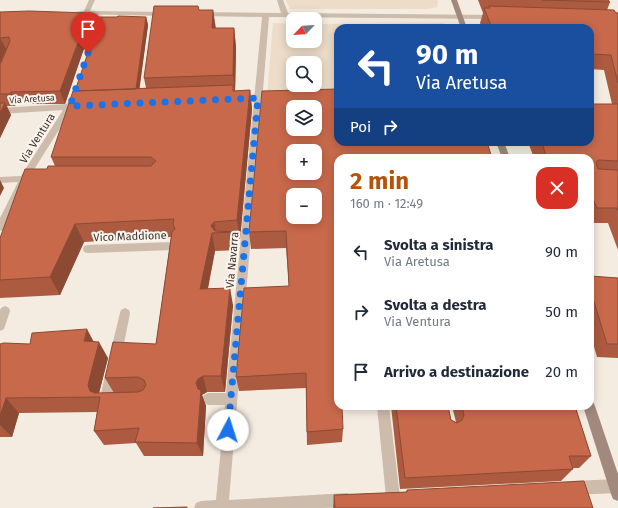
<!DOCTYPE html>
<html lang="it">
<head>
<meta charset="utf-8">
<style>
  body { margin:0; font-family:"Fira Sans",sans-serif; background:#f6f6f7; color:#1f2937; height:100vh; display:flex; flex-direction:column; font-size:15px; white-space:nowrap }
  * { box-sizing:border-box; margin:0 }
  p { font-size:13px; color:#747a83 }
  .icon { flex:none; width:22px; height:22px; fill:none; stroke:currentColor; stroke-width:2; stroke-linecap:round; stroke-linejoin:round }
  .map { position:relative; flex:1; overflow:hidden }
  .side { position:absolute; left:334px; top:154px; width:260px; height:256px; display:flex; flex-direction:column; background:#fff; border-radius:12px; box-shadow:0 2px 10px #0003 }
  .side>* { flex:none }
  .hud { position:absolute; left:334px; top:24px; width:260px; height:122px; border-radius:12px; box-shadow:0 2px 10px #0003; background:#1a4fa0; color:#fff; overflow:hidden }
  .needle { width:26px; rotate:245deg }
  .buttons { position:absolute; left:286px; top:12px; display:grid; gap:8px }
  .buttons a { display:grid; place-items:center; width:36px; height:36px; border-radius:8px; background:#fff; box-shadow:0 2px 10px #0003; font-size:20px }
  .pin { position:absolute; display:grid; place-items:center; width:34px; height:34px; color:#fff; margin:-41px -17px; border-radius:50% 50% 50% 0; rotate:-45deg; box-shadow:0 0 4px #0007 }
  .pin .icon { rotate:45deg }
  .me { position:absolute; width:44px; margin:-22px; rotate:5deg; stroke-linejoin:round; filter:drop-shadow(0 0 3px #0008) }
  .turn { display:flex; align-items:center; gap:14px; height:84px; padding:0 16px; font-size:18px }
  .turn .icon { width:52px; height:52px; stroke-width:2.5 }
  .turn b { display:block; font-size:28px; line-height:34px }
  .then { display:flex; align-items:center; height:38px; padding:0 16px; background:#0003; gap:8px; font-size:15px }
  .round { display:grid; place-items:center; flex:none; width:42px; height:42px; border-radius:12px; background:#f6f6f7 }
  .overview { display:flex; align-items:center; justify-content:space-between; height:68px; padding:0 16px }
  h1 { font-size:24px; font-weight:700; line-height:30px; color:#b45309 }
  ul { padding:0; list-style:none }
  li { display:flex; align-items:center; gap:12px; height:60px; padding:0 16px }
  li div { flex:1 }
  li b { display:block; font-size:15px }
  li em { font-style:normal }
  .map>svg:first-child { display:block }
  .plaza { fill:#ecdcc8; fill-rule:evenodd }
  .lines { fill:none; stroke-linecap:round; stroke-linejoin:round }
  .street { fill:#cdbbac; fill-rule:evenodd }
  .secondary { fill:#a18a7d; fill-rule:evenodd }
  .wall { fill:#ac5a40 }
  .shaded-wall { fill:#8c4a34 }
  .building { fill:#c8694b; stroke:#8c4a34; fill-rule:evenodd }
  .route { stroke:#1a73e8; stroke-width:7; stroke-dasharray:0 12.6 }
  .labels { text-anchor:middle; stroke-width:4; stroke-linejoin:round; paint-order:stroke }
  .far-street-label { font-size:9px; fill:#3b302b; stroke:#fbf5ee }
  .street-label { font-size:11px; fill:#3b302b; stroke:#fbf5ee }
</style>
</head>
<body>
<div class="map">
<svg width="618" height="508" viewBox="0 0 618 508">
  <rect width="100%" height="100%" fill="#f4ebe1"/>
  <path class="plaza" d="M 286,0 L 437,0 L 438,2 L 437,7 L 428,9 L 290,9 Z
    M 273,23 L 293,24 L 293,41 L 315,41 L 315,24 L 444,23 L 446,28 L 338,28 L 338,107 L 293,107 L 267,97 ZM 293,63 L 315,63 L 315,85 L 293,85 Z"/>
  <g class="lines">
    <path class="street" d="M 89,0 L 95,0 L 90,11 L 166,12 L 169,14 L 166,16 L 74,14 L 74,12 L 84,11 Z
      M 277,0 L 283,0 L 288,13 L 494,15 L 497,17 L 494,19 L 269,17 L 229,500 L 347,493 L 352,495 L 354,500 L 352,505 L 347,507 L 323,508 L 194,508 L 196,503 L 201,501 L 216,500 L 225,405 L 208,405 L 204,403 L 202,399 L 204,395 L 208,393 L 226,393 L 262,17 L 200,16 L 197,14 L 200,12 L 281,13 Z
      M 69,100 L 75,100 L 75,104 L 80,104 L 84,106 L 80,108 L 72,109 L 30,176 L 32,179 L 31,181 L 27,182 L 3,230 L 0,231 L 0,218 L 18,182 L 0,183 L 0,177 L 21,176 L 63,110 L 0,114 L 0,108 L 67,104 Z
      M 174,242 L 177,243 L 179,246 L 177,249 L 174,250 L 88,253 L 84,252 L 83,249 L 84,246 L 88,245 Z
      M 5,306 L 9,308 L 10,311 L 4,329 L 0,331 L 0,310 L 1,308 Z
      M 125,308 L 129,310 L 130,313 L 122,354 L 120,358 L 116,359 L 112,358 L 110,354 L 120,313 L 121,310 Z
      M 112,367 L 116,368 L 118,372 L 112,397 L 115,401 L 113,405 L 109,407 L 101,405 L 99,401 L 106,372 L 108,368 Z
      M 377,406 L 389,406 L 400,497 L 398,502 L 393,504 L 388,502 L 386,497 Z
      M 618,479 L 618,493 L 572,495 L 567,493 L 565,488 L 567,483 L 572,481 Z"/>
    <path class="secondary" d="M 451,0 L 457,0 L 467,28 L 461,28 Z
      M 496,142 L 504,142 L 510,158 L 502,158 Z
      M 590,401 L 593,402 L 595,406 L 618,474 L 618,501 L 613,499 L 611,494 L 583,406 L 590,406 Z"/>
  </g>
  <path class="wall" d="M 478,0 L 608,0 L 610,2 L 607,10 L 618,13 L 618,250 L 608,223 L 590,223 L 590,158 L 534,158 L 528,142 L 590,142 L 612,104 L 604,70 L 590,69 L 590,28 L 482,28 L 480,23 L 483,13 Z
    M 199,10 L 213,10 L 215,28 L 234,28 L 236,47 L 235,91 L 250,90 L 252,109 L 240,239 L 237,239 L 238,250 L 215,251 L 208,289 L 233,305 L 225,392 L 207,392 L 202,395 L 206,406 L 203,456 L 144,456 L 136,443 L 104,445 L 94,431 L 97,412 L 19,413 L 12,437 L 0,437 L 0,344 L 30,344 L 94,342 L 108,358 L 99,393 L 114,393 L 105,378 L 156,344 L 171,237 L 84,242 L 60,295 L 0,298 L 0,238 L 47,169 L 55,166 L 51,157 L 75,91 L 146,17 L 148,25 L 139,89 L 146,88 L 144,78 Z
    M 0,12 L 92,25 L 65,104 L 16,104 L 15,106 L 7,106 L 11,115 L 0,138 L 0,65 L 6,49 L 0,64 Z
    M 338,158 L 338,406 L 343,429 L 342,442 L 307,445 L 306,388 L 239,391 L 236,377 L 289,286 L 286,248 L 251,249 L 249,232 Z
    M 590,276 L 618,278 L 618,358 L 597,357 L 590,333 Z
    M 391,406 L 448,406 L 451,420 L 456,422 L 452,406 L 575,406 L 591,456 L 579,468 L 573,468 L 573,469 L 561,481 L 400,489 Z
    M 407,490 L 593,508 L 333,508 L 334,495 L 406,492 Z"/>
  <path class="shaded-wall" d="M 213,10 L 216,29 L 212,28 Z
    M 89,13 L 92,25 L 65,104 L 60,91 Z
    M 146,17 L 148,25 L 138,100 L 135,91 Z
    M 234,28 L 236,47 L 235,95 L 233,75 Z
    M 0,38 L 6,49 L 0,64 Z
    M 250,90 L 252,109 L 240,239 L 237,220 Z
    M 11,92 L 16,104 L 15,106 L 10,94 Z
    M 5,103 L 11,115 L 0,138 L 0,113 Z
    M 0,180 L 4,188 L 0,196 Z
    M 214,222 L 216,232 L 212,232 L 211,226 Z
    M 75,224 L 84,242 L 60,295 L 50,277 Z
    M 212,233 L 215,251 L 204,306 L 200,289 Z
    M 230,288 L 233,305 L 225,392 L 221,376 Z
    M 87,329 L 96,346 L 84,341 Z
    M 99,342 L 108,358 L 98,397 L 90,391 L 88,385 Z
    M 203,376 L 207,392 L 202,395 L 206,406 L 203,456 L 197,443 L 196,383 L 198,379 Z
    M 6,398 L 19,413 L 12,437 L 0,425 L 0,416 Z"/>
  <path class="building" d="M 542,0 L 608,0 L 610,2 Z
    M 154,6 L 198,6 L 199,10 L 213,10 L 212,28 L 234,28 L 233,75 L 144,78 Z
    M 489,6 L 614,10 L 616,13 L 618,13 L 618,83 L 611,55 L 590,54 L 590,28 L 492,28 L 484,8 L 490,8 Z
    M 29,11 L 89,13 L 60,91 L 11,92 L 10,94 L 0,94 L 0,65 L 10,41 L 9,37 L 0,38 L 0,12 Z
    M 118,16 L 146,17 L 136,89 L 75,91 L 100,17 L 117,17 Z
    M 233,85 L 233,91 L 250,90 L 237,220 L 214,222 L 211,226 L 215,231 L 236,232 L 212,233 L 200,289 L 230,288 L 221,376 L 203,376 L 198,379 L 196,383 L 198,389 L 201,390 L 197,443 L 135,442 L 139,428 L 94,431 L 100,397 L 6,398 L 0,416 L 0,344 L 4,343 L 30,344 L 32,333 L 87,329 L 84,341 L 99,342 L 88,385 L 90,391 L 95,393 L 138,392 L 143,390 L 146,385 L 144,380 L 138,377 L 105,378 L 113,342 L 156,344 L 172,232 L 175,229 L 173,224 L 174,219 L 75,224 L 50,277 L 0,280 L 0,238 L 25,169 L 47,169 L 48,166 L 151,166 L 156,161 L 151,157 L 51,157 L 73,91 Z
    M 338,89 L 338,142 L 487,142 L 492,158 L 338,158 L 338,406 L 342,406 L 343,429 L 307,432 L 306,373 L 236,377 L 244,288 L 289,286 L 286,231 L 249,232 L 262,91 ZM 293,107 L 315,107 L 315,129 L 293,129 ZM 293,151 L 315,151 L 315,173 L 293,173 ZM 293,195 L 315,195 L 315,217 L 293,217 Z
    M 0,103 L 5,103 L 0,113 Z
    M 590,104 L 618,104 L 618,161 L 598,160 L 596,162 L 598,169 L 618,170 L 618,211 L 617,208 L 597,208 L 592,197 L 590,197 L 590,158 L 547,158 L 542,143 L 540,143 L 540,142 L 590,142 Z
    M 590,276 L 618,278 L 618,344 L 607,344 L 590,289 Z
    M 396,406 L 448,406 L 451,420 L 457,423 L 462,420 L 464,416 L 462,406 L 575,406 L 591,456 L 569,456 L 573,469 L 405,478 Z
    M 584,481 L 593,508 L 335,508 L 334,495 L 407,492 L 407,490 Z
    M 187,507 L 187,508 L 153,508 Z"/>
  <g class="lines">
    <path class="route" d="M 88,53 L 70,106 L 258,98 L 228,430"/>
  </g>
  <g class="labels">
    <g class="far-street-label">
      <text transform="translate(32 99) rotate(-4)" y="3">Via Aretusa</text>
    </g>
    <g class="street-label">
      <text transform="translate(37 138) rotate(-58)" y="4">Via Ventura</text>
      <text transform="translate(130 236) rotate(-2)" y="4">Vico Maddione</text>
      <text transform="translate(232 260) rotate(-85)" y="4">Via Navarra</text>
    </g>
  </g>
</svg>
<div class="buttons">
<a><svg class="needle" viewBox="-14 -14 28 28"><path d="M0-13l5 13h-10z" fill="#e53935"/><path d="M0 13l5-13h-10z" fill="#747a83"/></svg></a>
<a><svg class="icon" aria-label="search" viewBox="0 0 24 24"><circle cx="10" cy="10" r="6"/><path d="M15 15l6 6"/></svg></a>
<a><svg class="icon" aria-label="layers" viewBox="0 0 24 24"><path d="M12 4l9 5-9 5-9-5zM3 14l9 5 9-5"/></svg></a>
<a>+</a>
<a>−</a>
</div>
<div class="pin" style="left:88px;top:53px;background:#d93025"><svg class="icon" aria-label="arrive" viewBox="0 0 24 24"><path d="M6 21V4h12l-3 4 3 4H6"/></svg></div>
<svg class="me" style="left:228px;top:430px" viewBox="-20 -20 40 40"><circle r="19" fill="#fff"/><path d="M0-13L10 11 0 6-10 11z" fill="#1a73e8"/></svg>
<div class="hud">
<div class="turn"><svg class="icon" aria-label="left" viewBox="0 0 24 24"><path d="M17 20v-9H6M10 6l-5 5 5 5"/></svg><div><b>90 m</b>Via Aretusa</div></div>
<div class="then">Poi<svg class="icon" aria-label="right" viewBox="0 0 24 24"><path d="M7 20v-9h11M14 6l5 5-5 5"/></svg></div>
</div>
<section class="side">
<div class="overview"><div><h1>2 min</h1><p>160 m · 12:49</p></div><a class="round" style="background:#d93025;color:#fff"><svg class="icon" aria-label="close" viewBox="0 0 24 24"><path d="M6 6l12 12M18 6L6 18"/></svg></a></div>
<ul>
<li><svg class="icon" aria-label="left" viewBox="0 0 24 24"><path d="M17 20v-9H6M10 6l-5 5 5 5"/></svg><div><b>Svolta a sinistra</b><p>Via Aretusa</p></div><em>90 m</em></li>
<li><svg class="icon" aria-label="right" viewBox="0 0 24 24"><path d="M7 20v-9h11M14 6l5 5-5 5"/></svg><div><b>Svolta a destra</b><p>Via Ventura</p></div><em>50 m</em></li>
<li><svg class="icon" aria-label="arrive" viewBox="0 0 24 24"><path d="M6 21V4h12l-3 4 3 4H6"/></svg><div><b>Arrivo a destinazione</b></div><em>20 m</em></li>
</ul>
</section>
</div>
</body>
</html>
